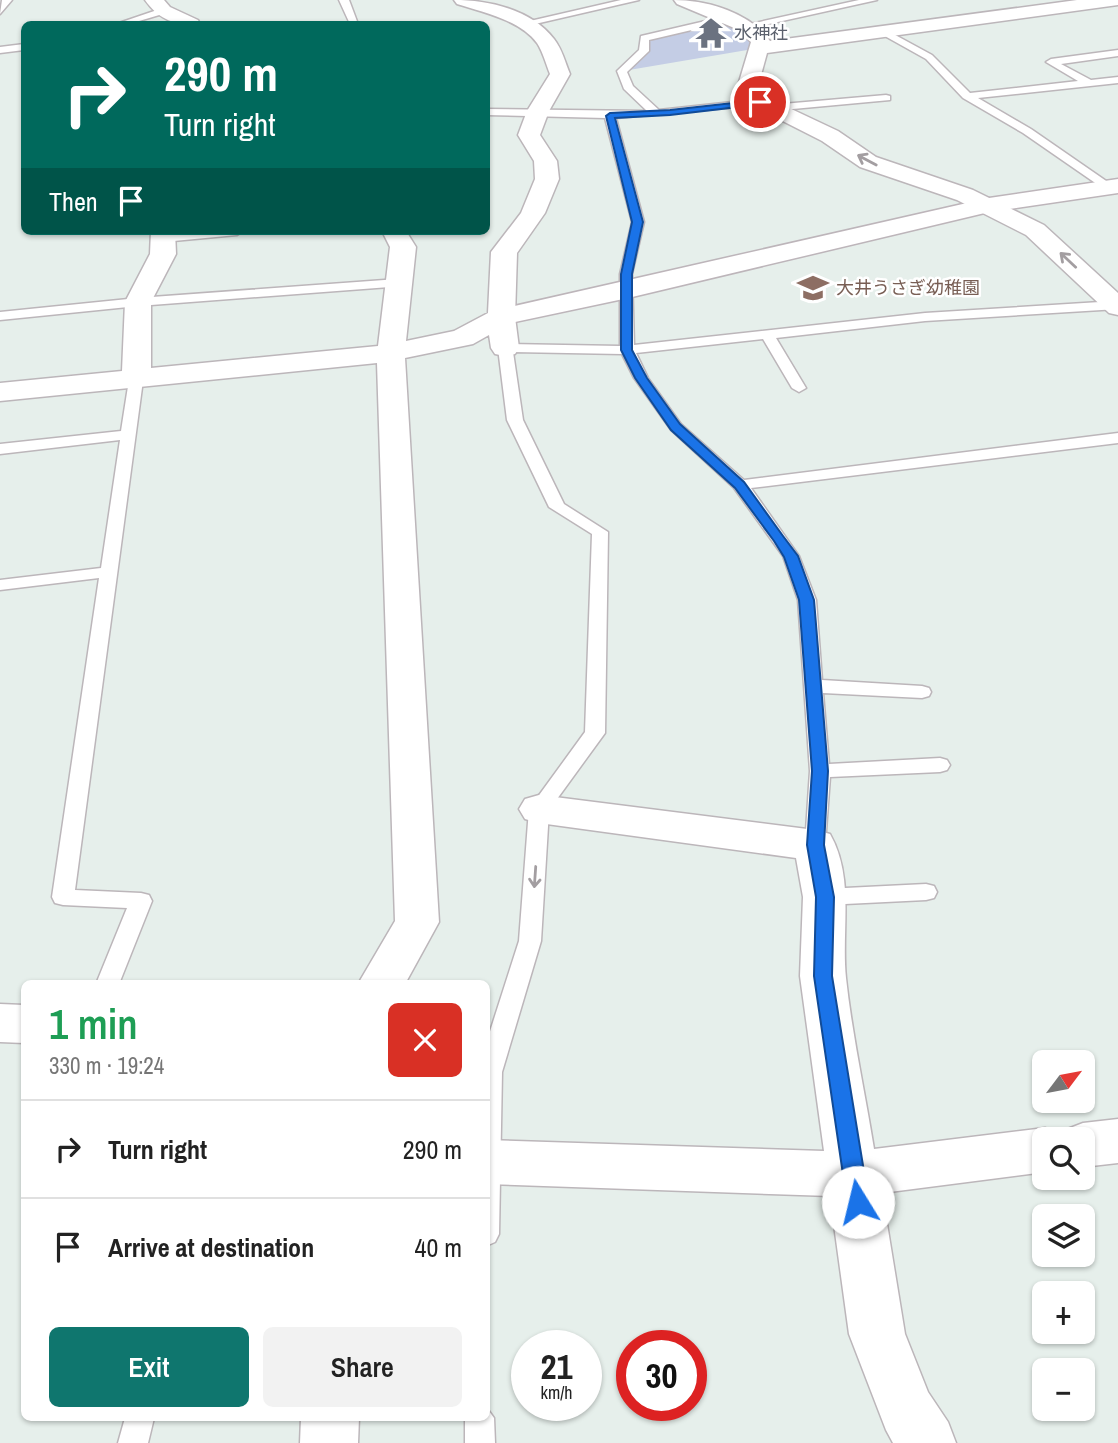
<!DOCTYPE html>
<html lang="en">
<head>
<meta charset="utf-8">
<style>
  body { margin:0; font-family:"Archivo Narrow","Noto Sans JP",sans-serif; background:#f2f2f2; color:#222; height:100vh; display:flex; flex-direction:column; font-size:26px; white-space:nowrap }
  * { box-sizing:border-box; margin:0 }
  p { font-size:23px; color:#767676 }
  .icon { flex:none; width:38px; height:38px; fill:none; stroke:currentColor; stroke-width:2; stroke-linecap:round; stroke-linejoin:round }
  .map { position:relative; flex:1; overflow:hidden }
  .side { position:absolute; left:21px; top:980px; width:469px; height:441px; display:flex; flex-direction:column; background:#fff; border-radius:10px; box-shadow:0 2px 5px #0004 }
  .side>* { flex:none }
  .banner { position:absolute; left:21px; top:21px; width:469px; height:214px; border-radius:10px; box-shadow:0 2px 5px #0004; background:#00695c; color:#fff; overflow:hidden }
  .needle { width:46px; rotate:58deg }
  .buttons { position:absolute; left:1032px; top:1050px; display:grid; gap:14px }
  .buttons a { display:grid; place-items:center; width:63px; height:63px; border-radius:10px; background:#fff; box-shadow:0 2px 5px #0004; font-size:35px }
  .speed { position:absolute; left:511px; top:1330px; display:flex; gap:14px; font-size:35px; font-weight:700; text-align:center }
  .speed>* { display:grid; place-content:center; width:91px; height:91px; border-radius:50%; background:#fff; box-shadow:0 2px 5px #0004; line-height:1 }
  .speed small { font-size:18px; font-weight:400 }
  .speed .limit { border:10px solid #d22; background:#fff; color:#111 }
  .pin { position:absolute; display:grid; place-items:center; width:60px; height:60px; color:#fff; margin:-30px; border:4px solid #fff; border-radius:50%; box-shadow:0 2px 7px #0007 }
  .me { position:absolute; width:77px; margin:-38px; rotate:351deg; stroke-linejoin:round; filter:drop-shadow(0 0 5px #0008) }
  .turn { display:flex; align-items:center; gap:24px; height:147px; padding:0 28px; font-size:32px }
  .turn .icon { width:91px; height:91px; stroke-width:2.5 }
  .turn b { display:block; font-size:49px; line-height:60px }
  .then { display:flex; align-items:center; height:66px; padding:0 28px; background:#0003; gap:14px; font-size:26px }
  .round { display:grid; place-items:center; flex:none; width:74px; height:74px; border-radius:10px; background:#f2f2f2 }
  .head { display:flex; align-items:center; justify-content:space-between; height:119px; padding:0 28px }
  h1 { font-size:42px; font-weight:600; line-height:52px; color:#1e9e55 }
  .button { display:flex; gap:14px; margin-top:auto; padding:14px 28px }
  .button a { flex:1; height:80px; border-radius:10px; background:#0f766e; color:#fff; font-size:28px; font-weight:600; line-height:80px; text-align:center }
  .button a+a { background:#f2f2f2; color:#222 }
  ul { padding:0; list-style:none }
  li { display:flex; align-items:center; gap:21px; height:98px; padding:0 28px; border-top:2px solid #e0e0e0 }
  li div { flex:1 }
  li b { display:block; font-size:26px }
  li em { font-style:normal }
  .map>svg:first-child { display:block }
  .green { fill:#c4cde5 }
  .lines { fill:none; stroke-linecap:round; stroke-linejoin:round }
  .lane-casing { stroke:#bcb6ba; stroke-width:3 }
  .street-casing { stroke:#bcb6ba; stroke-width:3 }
  .secondary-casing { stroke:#bdb5ba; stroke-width:3 }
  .lane { fill:#fff; fill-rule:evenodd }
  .street { fill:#fff; fill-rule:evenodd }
  .secondary { fill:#fff; fill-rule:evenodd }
  .oneway { stroke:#a39ea1 }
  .route { fill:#1a73e8; stroke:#114b97; stroke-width:2 }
  .labels { text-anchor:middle; stroke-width:5; stroke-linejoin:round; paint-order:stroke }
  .far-worship-label { font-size:18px; fill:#5b616d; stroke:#fff; text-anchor:start }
  .far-education-label { font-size:18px; fill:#785e54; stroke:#fff; text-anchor:start }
</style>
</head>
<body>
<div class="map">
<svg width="1118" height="1443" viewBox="0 0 1118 1443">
  <rect width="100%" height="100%" fill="#e6efeb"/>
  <path class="green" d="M 727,19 L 759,48 L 629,70 L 645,40 Z"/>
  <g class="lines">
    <defs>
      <path id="lane" d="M 2,0 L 12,0 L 0,14 Z
        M 339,0 L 349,0 L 358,24 L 350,24 Z
        M 621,0 L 639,0 L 522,27 L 517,24 Z
        M 859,0 L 877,0 L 746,29 L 741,26 Z
        M 163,8 L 166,9 L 166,13 L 129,24 L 116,24 Z
        M 727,16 L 730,17 L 730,21 L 649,40 L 649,51 L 627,72 L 633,86 L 659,110 L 760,99 L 765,102 L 760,105 L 616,118 L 644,222 L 632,274 L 634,345 L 925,313 L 1116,301 L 1118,309 L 925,321 L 776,338 L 806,388 L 799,392 L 792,388 L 763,339 L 636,353 L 648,378 L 681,424 L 744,480 L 1118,433 L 1118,443 L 751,488 L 799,556 L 816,600 L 822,680 L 922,686 L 929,688 L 931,692 L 929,696 L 922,698 L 823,693 L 829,764 L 940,758 L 947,760 L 950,765 L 947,770 L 940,772 L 830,777 L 825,845 L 822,850 L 815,853 L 808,850 L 805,845 L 810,771 L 798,600 L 783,556 L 734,488 L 671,430 L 634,378 L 622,354 L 513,352 L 523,420 L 564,504 L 608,532 L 605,733 L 549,810 L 541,941 L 502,1072 L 499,1234 L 495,1242 L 486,1246 L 486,1044 L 519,941 L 529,809 L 585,732 L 592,534 L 549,507 L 507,420 L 498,348 L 505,344 L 620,346 L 620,274 L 632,222 L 605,118 L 486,115 L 486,109 L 647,111 L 624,89 L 617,71 L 639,50 L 641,36 Z
        M 886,30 L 932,55 L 970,93 L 1078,81 L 1046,62 L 1051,59 L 1118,50 L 1118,56 L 1061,64 L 1091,80 L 1118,77 L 1118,83 L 978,98 L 1031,129 L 1112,185 L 1112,189 L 1104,189 L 1023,133 L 963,98 L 926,59 L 883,35 L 881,33 Z
        M 24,44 L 24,50 L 0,53 L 0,47 Z
        M 886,95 L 890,96 L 890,100 L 771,111 L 766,108 L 771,105 Z
        M 198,231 L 243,231 L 237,235 L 163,242 L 157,238 L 163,234 Z
        M 398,279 L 405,283 L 403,286 L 138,306 L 0,320 L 0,312 L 138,298 Z
        M 136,376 L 143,380 L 75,890 L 141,893 L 149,895 L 152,901 L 119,984 L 96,984 L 127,908 L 63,905 L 55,903 L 52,897 L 99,578 L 0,590 L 0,580 L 101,568 L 120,440 L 0,454 L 0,444 L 121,431 L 129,380 Z
        M 926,884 L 934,886 L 937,892 L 934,898 L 926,900 L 825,905 L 817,903 L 814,897 L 817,891 L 825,889 Z
        M 486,1407 L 494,1418 L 495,1443 L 465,1443 L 465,1418 L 486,1418 Z
        M 125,1418 L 154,1418 L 148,1443 L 118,1443 Z"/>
      <path id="street" d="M 145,0 L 164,0 L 170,7 L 198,20 L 200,24 C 176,26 159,20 145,0 Z
        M 454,0 C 488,0 531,9 554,39 C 562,49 565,62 570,74 L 549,111 L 540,135 L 557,161 L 559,179 L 545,213 L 517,253 L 515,317 L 519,348 L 515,354 L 505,356 L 495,354 L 491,348 L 489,335 L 473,344 L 405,358 L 439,922 L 405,984 L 358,984 L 395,921 L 377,363 L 0,401 L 0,383 L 122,371 L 125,302 L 150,254 L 151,231 L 175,231 L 176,254 L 151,302 L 151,368 L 378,346 L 390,247 L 382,231 L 406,231 L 416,247 L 406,341 L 454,331 L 488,313 L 491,252 L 521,213 L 535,179 L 534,161 L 518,135 L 527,111 L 550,74 C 546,64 543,52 537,43 C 520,20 482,12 457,4 Z
        M 674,0 C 708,0 750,13 770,41 L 1077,0 L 1118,0 L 1118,5 L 767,53 L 759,82 L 768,98 L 838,131 L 876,157 L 973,190 L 1044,225 L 1118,293 L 1118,315 L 1109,313 L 1026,235 L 957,200 L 860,167 L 822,141 L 753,106 L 739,82 L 751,42 L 739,30 L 677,4 Z
        M 539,795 L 815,830 L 830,834 C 855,878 841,930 846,978 C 852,1035 865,1092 874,1149 L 1045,1128 L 1063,1135 L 1065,1130 L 1083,1123 L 1118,1119 L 1118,1163 L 1083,1167 L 1083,1139 L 1045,1139 L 1045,1172 L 882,1193 L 905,1334 L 928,1392 L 948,1422 L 956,1443 L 893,1443 L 886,1430 L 849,1334 L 830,1196 L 486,1184 L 486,1140 L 824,1151 L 800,976 L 803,897 L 796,858 L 539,823 L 525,819 L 519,809 L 525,799 Z
        M 0,1004 L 24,1005 L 24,1043 L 0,1042 Z
        M 301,1418 L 359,1418 L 358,1443 L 300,1443 Z"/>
      <path id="secondary" d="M 1118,179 L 1118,193 L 989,212 L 628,298 L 501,325 L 491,323 L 487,317 L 491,311 L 501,309 L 989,198 Z"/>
    </defs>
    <use href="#lane" class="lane-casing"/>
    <use href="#street" class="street-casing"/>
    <use href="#secondary" class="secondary-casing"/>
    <use href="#lane" class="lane"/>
    <use href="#street" class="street"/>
    <use href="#secondary" class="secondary"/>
  </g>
  <defs><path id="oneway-shaft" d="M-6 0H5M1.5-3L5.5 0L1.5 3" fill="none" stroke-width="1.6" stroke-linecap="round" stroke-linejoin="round" transform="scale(1.75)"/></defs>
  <g class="oneway">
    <use href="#oneway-shaft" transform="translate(867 160) rotate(-152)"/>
    <use href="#oneway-shaft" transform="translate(1068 260) rotate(-137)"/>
    <use href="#oneway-shaft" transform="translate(535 877) rotate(94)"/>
  </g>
  <path class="route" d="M 760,100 L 763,101 L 763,104 L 670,115 L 615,118 L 643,222 L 632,274 L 632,350 L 647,378 L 680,424 L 744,482 L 783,536 L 798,556 L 814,600 L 828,771 L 824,845 L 834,897 L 832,976 L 869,1202 L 866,1208 L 858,1211 L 850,1208 L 847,1202 L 814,976 L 816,897 L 807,845 L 812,771 L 799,600 L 784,557 L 774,541 L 735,488 L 671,430 L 635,378 L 621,350 L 621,274 L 632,222 L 606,116 L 610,113 L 670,110 Z"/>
  <defs>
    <symbol id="temple-bare" viewBox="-9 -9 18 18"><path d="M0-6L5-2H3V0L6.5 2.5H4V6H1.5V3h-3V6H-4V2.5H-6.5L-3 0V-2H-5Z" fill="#6b7280" stroke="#fff" stroke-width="2.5" paint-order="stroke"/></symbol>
    <symbol id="school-bare" viewBox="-9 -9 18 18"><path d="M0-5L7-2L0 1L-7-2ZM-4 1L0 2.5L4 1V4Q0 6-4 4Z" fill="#8d6e63" stroke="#fff" stroke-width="2.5" paint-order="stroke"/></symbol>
  </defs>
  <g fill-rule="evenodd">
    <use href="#temple-bare" x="689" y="11" width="44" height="44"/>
    <use href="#school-bare" x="791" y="266" width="44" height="44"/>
  </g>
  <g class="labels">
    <g class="far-worship-label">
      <text x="734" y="39">水神社</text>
    </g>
    <g class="far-education-label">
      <text x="836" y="294">大井うさぎ幼稚園</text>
    </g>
  </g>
</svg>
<div class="buttons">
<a><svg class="needle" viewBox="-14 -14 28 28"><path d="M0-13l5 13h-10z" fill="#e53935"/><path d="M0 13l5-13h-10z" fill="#767676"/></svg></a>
<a><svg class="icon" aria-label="search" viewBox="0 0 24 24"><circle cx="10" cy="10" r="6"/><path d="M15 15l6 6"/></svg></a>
<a><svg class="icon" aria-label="layers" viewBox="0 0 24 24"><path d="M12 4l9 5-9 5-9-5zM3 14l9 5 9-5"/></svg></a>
<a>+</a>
<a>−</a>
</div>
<div class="speed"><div>21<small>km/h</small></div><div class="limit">30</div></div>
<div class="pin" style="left:760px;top:102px;background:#d93025"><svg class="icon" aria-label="arrive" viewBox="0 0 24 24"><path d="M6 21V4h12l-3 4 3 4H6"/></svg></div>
<svg class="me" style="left:858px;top:1202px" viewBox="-20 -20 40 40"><circle r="19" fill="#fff"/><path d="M0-13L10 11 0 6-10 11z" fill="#1a73e8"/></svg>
<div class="banner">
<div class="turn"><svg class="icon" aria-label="right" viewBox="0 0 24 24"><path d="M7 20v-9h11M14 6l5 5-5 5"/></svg><div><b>290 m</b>Turn right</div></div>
<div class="then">Then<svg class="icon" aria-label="arrive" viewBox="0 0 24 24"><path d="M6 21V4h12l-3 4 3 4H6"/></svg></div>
</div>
<section class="side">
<div class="head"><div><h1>1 min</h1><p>330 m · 19:24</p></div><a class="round" style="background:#d93025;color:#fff"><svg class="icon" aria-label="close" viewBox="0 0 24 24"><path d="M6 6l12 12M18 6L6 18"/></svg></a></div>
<ul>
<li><svg class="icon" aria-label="right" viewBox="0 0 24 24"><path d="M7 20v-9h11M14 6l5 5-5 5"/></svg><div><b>Turn right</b></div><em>290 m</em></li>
<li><svg class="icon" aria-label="arrive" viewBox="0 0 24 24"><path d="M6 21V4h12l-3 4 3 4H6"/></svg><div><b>Arrive at destination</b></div><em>40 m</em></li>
</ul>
<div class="button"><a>Exit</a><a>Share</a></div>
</section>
</div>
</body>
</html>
